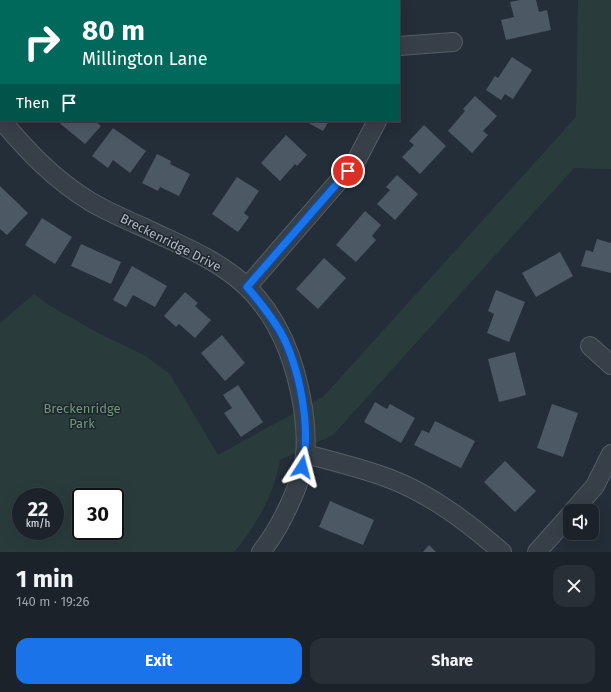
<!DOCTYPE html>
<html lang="en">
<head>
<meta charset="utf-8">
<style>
  body { margin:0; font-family:"Fira Sans",sans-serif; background:#282f36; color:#f1f3f6; height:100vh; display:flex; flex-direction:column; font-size:15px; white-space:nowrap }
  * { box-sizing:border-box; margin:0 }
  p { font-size:13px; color:#a0a4a8 }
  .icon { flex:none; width:22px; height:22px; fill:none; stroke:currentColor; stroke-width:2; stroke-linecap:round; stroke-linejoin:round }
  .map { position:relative; height:552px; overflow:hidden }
  .drawer { display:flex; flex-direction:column; background:#1b222a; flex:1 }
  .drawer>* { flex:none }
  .guide { position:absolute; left:0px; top:0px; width:400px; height:122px; box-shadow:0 4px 16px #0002,0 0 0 1px #393f47; background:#00695c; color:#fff; overflow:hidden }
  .buttons { position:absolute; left:563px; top:504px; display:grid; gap:8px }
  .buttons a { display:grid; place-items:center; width:36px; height:36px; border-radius:8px; background:#1b222a; box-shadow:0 4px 16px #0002,0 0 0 1px #393f47; font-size:20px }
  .speed { position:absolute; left:12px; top:488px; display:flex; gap:8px; font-size:20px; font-weight:700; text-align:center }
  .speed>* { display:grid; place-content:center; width:52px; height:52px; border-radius:50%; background:#1b222a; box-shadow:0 4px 16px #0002,0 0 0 1px #393f47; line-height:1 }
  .speed small { font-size:10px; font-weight:400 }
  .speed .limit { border:2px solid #111; border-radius:6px; background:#fff; color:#111 }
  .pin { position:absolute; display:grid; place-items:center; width:34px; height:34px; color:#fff; margin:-17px; border:2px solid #fff; border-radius:50%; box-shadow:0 1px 4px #0007 }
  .me { position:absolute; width:44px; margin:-22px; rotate:9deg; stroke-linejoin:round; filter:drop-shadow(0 0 3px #0008) }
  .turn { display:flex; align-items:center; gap:14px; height:84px; padding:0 16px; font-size:18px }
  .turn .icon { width:52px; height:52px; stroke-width:2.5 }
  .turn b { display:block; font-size:28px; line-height:34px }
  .then { display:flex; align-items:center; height:38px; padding:0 16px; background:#0003; gap:8px; font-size:15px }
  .round { display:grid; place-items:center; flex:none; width:42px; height:42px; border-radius:12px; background:#282f36 }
  .overview { display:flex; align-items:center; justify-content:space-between; height:68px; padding:0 16px }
  h1 { font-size:24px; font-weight:700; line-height:30px }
  .cta { display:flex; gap:8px; margin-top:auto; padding:8px 16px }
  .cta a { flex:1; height:46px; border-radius:12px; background:#1a73e8; color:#fff; font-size:16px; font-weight:700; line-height:46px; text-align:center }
  .cta a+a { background:#282f36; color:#f1f3f6 }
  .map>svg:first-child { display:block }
  .green { fill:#293c3b; fill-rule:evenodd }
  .building { fill:#4c5864 }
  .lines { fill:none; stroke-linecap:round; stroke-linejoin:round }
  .street-casing { stroke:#555e66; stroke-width:20 }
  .street { stroke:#374049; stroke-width:18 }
  .route-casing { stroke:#114b97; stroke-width:10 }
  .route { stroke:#1a73e8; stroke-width:7 }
  .labels { text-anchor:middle; stroke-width:3; stroke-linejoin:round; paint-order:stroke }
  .street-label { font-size:13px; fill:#b2bbc5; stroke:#1d252d }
  .park-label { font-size:13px; fill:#729879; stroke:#1d252d }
</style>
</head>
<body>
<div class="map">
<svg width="611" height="552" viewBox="0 0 611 552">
  <rect width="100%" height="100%" fill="#242e38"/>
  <path class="green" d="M 578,0 L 611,0 L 611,169 L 574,168 L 333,435 L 280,460 C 274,494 257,525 234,552 L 0,552 L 0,323 L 34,294 L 47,304 L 100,334 L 144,355 L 170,374 L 218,455 L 323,397 L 576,117 ZM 21,497 L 55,497 L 55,531 L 21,531 ZM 81,497 L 115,497 L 115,531 L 81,531 Z"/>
  <path class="building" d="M 520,0 L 536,0 L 539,12 L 547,10 L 551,30 L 506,40 L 501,20 L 514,17 L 510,2 Z
    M 512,57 L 532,70 L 513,99 L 505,94 L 501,100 L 486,90 L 495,76 L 498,78 Z
    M 475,96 L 497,116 L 483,131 L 488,135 L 472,153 L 448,131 L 465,111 L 463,109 Z
    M 57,121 L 95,121 L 101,126 L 85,144 Z
    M 305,121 L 329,121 L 323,131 Z
    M 424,125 L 446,146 L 420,174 L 402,157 L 414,145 L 409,141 Z
    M 113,128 L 146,151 L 130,173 L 113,160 L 108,168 L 92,156 Z
    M 286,135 L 307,155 L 297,166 L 295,164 L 280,181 L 261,163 Z
    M 157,154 L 171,161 L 170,164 L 190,174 L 179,196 L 160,187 L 158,191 L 142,183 Z
    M 397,175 L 418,194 L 395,220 L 377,204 L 390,190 L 386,187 Z
    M 237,177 L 259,191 L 244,213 L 249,217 L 238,232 L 212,214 Z
    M 0,186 L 28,213 L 7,235 L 0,229 Z
    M 365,211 L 381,225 L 372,236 L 376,240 L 356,262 L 336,245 Z
    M 42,218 L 72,237 L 55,264 L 25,245 Z
    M 597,239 L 611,243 L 611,273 L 581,266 L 586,250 L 593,252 Z
    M 81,244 L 121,262 L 111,284 L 71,266 Z
    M 560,252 L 573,276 L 536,297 L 522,273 Z
    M 324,258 L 346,278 L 318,309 L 296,289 Z
    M 132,266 L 167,286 L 155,307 L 133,295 L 126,307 L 113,300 Z
    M 496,290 L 525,302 L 509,342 L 487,333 L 494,314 L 488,311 Z
    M 185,292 L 198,303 L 195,306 L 211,320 L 195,338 L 179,324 L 176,327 L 164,316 Z
    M 222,335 L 245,363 L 225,381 L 201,353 Z
    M 515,352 L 526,395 L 499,402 L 488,359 Z
    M 238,385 L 263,422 L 241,437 L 224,413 L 232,408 L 223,395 Z
    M 375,402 L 387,409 L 390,404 L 415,418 L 401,443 L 364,422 Z
    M 552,404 L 578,413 L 563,457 L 537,448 Z
    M 435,421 L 475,441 L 461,468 L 414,445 L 422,430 L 429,433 Z
    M 505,461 L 536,491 L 515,512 L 484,482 Z
    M 330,501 L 374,520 L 363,545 L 319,527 Z
    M 429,545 L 436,552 L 423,552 Z"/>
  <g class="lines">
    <defs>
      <path id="street" d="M 376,0 L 376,1
        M 399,46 L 453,42
        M 2,121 C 29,153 55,180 91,202 C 108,212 127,220 145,228 C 180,245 219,260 247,287 C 280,319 296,364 303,408 C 305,423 307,439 305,454 C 303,482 279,530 261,552
        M 247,287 L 356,161 L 377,121
        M 590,346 L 611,365
        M 305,454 C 333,461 361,468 388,478 C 431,494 467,522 502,552
        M 573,511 L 595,486 L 611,454
        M 537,552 L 570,515"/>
    </defs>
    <use href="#street" class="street-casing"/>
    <use href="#street" class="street"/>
  </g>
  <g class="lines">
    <defs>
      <path id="route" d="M 302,467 C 312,428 299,365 280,331 C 270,315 259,301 247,287 L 348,171"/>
    </defs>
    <use href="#route" class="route-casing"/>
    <use href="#route" class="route"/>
  </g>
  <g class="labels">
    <g class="street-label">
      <text transform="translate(171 242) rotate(27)" y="5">Breckenridge Drive</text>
    </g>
    <g class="park-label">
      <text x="82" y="413">Breckenridge<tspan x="82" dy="15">Park</tspan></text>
    </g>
  </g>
</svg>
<div class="buttons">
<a><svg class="icon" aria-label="sound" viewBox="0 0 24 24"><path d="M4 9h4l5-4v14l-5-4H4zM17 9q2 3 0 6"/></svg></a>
</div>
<div class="speed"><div>22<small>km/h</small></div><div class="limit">30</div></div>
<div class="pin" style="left:348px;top:171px;background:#d93025"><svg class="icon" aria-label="arrive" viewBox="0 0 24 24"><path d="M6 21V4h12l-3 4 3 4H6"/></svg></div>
<svg class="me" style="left:302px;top:467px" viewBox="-20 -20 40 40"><path d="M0-17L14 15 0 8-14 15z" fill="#1a73e8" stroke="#fff" stroke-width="4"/></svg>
<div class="guide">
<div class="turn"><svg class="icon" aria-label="right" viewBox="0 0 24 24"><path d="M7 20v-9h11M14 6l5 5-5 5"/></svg><div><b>80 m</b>Millington Lane</div></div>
<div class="then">Then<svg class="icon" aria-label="arrive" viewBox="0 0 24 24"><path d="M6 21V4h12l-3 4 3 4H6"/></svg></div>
</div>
</div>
<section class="drawer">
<div class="overview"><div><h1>1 min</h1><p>140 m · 19:26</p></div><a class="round"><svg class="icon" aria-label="close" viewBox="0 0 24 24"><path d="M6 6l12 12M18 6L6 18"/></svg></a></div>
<div class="cta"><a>Exit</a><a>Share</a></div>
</section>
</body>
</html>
